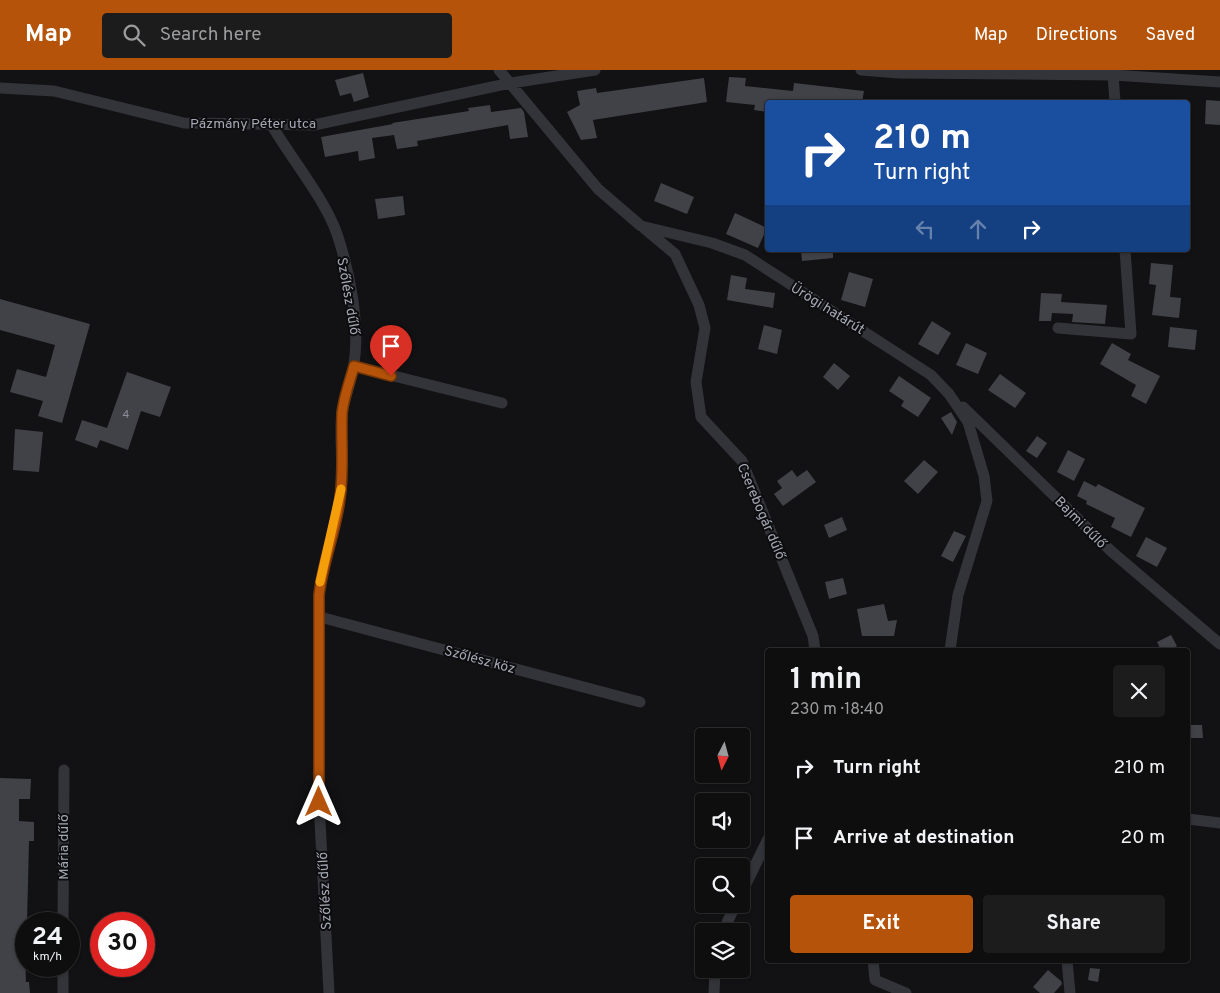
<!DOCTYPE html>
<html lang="en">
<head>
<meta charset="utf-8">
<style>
  body { margin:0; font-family:Overpass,sans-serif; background:#1c1c1d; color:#f1f3f6; height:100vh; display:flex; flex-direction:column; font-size:19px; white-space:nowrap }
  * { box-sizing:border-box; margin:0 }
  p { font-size:16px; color:#9b9c9e }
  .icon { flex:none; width:28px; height:28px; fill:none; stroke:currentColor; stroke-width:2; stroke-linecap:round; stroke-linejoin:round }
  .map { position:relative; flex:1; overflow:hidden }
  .drawer { position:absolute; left:765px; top:578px; width:425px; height:315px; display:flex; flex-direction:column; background:#0e0e0f; border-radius:5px; box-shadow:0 1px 4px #0004,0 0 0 1px #2e2e2f }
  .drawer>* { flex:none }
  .hud { position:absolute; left:765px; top:30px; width:425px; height:152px; border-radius:5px; box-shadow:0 1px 4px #0004,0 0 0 1px #2e2e2f; background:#1a4fa0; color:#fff; overflow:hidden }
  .needle { width:32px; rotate:186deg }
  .controls { position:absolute; left:695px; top:658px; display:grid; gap:10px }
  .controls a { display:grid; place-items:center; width:55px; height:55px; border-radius:5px; background:#0e0e0f; box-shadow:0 1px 4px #0004,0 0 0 1px #2e2e2f; font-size:25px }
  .speed { position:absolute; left:15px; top:842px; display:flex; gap:10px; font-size:25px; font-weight:700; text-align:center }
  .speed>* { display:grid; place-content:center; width:65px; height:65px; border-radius:50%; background:#0e0e0f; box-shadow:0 1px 4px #0004,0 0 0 1px #2e2e2f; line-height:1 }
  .speed small { font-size:12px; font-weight:400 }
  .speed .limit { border:8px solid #d22; background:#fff; color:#111 }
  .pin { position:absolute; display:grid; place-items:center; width:42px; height:42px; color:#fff; margin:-51px -21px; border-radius:50% 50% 50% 0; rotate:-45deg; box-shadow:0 0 5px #0007 }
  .pin .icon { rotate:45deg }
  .me { position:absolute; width:55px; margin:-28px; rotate:0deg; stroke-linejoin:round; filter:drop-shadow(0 0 4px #0008) }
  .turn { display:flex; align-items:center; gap:18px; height:105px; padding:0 25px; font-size:22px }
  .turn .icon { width:65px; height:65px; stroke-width:2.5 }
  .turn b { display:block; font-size:35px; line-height:42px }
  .lanes { display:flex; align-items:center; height:48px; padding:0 25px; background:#0003; justify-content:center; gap:25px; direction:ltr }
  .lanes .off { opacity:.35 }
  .round { display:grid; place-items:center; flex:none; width:52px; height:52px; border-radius:5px; background:#1c1c1d }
  .headline { display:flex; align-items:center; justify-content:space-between; height:85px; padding:0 25px }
  h1 { font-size:30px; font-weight:700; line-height:38px }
  .action { display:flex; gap:10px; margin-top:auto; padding:10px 25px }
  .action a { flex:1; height:58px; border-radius:5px; background:#b45309; color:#fff; font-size:20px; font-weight:700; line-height:58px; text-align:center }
  .action a+a { background:#1c1c1d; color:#f1f3f6 }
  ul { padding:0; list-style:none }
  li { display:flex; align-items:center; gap:15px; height:70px; padding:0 25px }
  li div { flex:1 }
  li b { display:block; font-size:19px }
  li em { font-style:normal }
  header { display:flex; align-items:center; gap:30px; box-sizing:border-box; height:70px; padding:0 25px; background:#b45309; color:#fff }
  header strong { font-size:24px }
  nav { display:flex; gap:28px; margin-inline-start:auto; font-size:18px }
  .search { width:350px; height:45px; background:#1c1c1d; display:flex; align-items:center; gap:12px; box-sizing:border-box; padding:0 18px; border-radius:5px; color:#9b9c9e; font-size:19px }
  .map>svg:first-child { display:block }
  .building { fill:#414247 }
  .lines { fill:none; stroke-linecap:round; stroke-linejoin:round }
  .minor { stroke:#333439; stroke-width:11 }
  .route-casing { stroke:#753606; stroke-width:12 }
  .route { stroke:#b45309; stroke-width:9 }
  .slow { stroke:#f59e0b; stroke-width:9 }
  .labels { text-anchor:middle; stroke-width:4; stroke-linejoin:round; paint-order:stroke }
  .number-label { font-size:11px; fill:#8b8e99 }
  .street-label { font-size:14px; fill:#a4a8b4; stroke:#0d0d0f }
</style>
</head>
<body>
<header>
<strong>Map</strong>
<div class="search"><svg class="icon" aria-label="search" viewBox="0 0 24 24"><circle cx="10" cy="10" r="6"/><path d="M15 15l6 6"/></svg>Search here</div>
<nav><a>Map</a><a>Directions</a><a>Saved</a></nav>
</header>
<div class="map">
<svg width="1220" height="923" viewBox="0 0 1220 923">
  <rect width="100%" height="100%" fill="#121214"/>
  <path class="building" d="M 363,3 L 369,27 L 354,32 L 351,23 L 340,26 L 335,10 Z
    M 729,7 L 746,8 L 745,16 L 793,21 L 794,13 L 864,21 L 862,32 L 768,32 L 768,42 L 754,40 L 755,35 L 726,32 Z
    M 704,8 L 707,32 L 593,50 L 597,68 L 581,70 L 567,42 L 580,35 L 577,21 L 596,18 L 597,23 Z
    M 1206,30 L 1220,31 L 1220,55 L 1205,54 Z
    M 490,35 L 491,42 L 521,38 L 524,42 L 528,67 L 510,69 L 508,55 L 417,71 L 418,76 L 397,79 L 394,65 L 372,68 L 375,88 L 359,91 L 358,81 L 325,87 L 321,67 L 393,54 L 392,53 L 469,41 L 468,38 Z
    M 661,113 L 694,127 L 687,144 L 654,131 Z
    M 403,126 L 405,145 L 378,149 L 375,129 Z
    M 735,143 L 767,158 L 758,178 L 726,164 Z
    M 801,180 L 833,180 L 833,188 L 802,191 Z
    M 1151,193 L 1173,195 L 1170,227 L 1181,228 L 1179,248 L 1152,245 L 1156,215 L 1149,214 Z
    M 849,202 L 873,209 L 865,237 L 841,230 Z
    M 731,205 L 747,208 L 745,219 L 775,223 L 773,238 L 727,230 Z
    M 1041,223 L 1062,224 L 1061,232 L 1107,235 L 1105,254 L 1072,252 L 1073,244 L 1052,243 L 1051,251 L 1039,251 Z
    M 0,229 L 90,254 L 62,353 L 38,346 L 43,331 L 10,322 L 17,299 L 46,307 L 55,275 L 0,260 Z
    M 932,251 L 951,263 L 938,285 L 918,274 Z
    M 764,255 L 782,260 L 777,284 L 758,279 Z
    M 1170,257 L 1197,260 L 1195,280 L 1168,277 Z
    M 966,273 L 987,283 L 978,304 L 956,295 Z
    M 1112,273 L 1131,284 L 1128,290 L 1160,306 L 1146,334 L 1131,326 L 1136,315 L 1100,294 Z
    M 834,293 L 850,306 L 838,320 L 823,307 Z
    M 127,302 L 171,317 L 160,347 L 141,341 L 128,380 L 100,370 L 97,378 L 75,370 L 82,350 L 107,358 Z
    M 1000,304 L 1026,323 L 1015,338 L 988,320 Z
    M 899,306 L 931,328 L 918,347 L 901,336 L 904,331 L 889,321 Z
    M 951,342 L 957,352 L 952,365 L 941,348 Z
    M 15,359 L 43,362 L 39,402 L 13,400 Z
    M 1037,366 L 1047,373 L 1037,388 L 1026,381 Z
    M 1068,380 L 1085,389 L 1074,411 L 1057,402 Z
    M 924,390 L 938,402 L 918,424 L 904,411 Z
    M 792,400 L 797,407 L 807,400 L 816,412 L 783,436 L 774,424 L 782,418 L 777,411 Z
    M 1084,411 L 1096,417 L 1098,414 L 1145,438 L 1131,467 L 1111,457 L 1115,448 L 1086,434 L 1087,431 L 1077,426 Z
    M 842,447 L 847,460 L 829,468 L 824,455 Z
    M 954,461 L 966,466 L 953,492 L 941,486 Z
    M 1146,467 L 1167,478 L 1157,497 L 1136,486 Z
    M 843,508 L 847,524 L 829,529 L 825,512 Z
    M 884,534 L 888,551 L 897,550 L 894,566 L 862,566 L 857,539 Z
    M 1171,565 L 1177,576 L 1170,580 L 1161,580 L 1157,572 Z
    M 1188,655 L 1202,655 L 1203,668 L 1188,668 Z
    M 0,708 L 31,709 L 30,729 L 19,729 L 19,751 L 34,752 L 34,771 L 29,771 L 27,852 L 24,852 L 26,912 L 29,912 L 30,923 L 0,923 Z
    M 1090,898 L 1100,899 L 1098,912 L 1088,910 Z
    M 1048,900 L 1061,911 L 1062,914 L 1054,923 L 1040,923 L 1033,917 Z"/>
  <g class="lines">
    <path class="minor" d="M 499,0 L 598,119 L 641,156 L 712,173 L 745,185 L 931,305 L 949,324 L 968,352 L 984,406 L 987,431 L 958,525 L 950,580
      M 861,0 L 899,3 L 1113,5 L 1220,12
      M 1113,5 L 1115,32
      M 0,18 L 54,21 L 184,53 L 314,55 L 511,13 L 595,0
      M 271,54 C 290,87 325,129 337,164 C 350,203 360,254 354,294 C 352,310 345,326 342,342 C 339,371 344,400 340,429 C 335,462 323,492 319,525 L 319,732 L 329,923
      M 645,159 L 675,184 L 699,235 L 705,258 L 696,312 L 701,347 L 742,391 L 813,566 L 815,580
      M 1058,258 L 1131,264 L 1125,180
      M 354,296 L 502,333
      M 963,337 L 1111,481 L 1220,574
      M 320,547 L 640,632
      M 1188,749 L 1220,753
      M 741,824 L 768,769
      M 63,854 L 64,700
      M 723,861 L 736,834
      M 873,890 L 875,910 L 906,923
      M 1067,890 L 1070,923
      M 63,923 L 63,896
      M 714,923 L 715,899"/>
  </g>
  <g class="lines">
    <defs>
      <path id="route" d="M 319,732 L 319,525 C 323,491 336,461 340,428 C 344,400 341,372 342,344 C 343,329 350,311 354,296 L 391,306"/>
    </defs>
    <use href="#route" class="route-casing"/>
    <use href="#route" class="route"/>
    <path class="slow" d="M 320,512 L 341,419"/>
  </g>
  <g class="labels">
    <g class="number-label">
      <text x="126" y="348">4</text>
    </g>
    <g class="street-label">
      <text x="253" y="58">Pázmány Péter utca</text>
      <text transform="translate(349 226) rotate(80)" y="5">Szőlész dűlő</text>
      <text transform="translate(828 238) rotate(32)" y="5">Ürögi határút</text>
      <text transform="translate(762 441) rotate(67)" y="5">Cserebogár dűlő</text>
      <text transform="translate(1081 452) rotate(45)" y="5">Bajmi dűlő</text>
      <text transform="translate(480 589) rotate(15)" y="5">Szőlész köz</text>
      <text transform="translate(63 777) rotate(-90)" y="5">Mária dűlő</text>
      <text transform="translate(324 821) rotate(-93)" y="5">Szőlész dűlő</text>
    </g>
  </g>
</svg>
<div class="controls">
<a><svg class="needle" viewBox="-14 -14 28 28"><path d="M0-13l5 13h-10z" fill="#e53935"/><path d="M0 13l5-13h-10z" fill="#9b9c9e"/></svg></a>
<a><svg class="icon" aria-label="sound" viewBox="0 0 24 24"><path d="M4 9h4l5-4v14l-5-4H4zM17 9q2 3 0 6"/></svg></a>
<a><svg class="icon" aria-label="search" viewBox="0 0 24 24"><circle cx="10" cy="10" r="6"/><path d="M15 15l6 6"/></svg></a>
<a><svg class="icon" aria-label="layers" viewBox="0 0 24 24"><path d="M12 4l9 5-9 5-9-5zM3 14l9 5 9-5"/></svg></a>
</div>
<div class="speed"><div>24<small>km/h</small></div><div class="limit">30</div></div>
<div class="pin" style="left:391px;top:306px;background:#d93025"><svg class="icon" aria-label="arrive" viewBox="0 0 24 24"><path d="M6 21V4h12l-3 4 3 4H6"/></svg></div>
<svg class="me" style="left:319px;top:732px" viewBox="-20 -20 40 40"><path d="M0-17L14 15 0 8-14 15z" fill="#b45309" stroke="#fff" stroke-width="4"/></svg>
<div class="hud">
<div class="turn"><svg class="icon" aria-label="right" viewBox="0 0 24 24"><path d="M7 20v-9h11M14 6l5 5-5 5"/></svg><div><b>210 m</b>Turn right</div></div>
<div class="lanes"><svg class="icon off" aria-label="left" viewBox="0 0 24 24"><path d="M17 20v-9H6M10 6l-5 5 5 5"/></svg><svg class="icon off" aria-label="ahead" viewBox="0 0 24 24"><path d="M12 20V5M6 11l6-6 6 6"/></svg><svg class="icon" aria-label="right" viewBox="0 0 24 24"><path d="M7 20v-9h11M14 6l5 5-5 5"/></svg></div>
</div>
<section class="drawer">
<div class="headline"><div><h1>1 min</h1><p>230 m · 18:40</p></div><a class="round"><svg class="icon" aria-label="close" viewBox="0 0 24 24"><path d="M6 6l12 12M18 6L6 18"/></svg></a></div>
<ul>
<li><svg class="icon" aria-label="right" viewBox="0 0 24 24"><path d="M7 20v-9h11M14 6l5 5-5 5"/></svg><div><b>Turn right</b></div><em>210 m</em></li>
<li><svg class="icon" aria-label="arrive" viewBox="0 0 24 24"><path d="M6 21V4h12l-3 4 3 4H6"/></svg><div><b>Arrive at destination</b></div><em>20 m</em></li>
</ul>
<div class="action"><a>Exit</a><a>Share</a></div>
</section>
</div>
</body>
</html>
